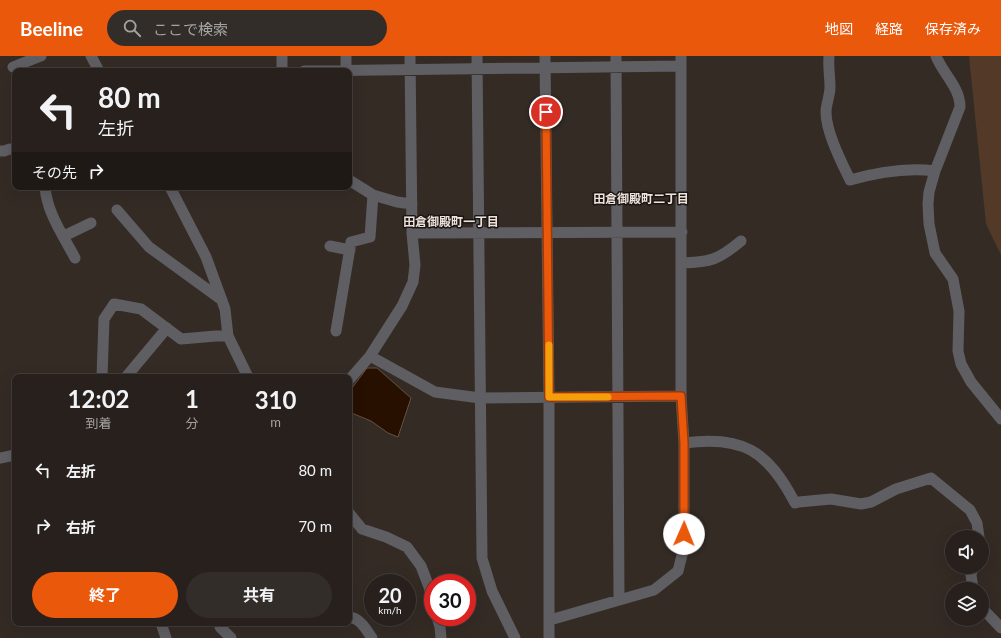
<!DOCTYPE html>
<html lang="ja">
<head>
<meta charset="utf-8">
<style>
  body { margin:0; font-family:Lato,"Noto Sans JP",sans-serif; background:#332d29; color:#f1f3f6; height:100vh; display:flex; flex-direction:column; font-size:15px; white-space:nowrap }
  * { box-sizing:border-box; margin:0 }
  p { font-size:13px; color:#a4a3a3 }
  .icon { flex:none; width:22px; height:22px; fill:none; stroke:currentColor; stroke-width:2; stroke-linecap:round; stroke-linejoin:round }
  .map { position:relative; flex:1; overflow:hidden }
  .panel { position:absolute; left:12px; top:318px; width:340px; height:252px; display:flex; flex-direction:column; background:#27201c; border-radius:8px; box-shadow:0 4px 16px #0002,0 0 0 1px #433e3b }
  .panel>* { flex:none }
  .hud { position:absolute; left:12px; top:12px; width:340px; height:122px; border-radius:8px; box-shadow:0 4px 16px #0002,0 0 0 1px #433e3b; background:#27201c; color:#f1f3f6; overflow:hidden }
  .controls { position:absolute; left:945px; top:474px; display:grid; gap:8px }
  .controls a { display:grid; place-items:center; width:44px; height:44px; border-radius:50%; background:#27201c; box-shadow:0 4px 16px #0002,0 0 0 1px #433e3b; font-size:20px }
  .speed { position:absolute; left:364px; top:518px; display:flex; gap:8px; font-size:20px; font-weight:700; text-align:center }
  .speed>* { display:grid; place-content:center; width:52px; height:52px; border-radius:50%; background:#27201c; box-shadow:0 4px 16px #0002,0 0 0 1px #433e3b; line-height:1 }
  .speed small { font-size:10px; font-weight:400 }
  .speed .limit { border:6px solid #d22; background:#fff; color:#111 }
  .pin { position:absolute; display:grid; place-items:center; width:34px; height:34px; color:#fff; margin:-17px; border:2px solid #fff; border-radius:50%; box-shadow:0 1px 4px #0007 }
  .me { position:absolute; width:44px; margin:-22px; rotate:1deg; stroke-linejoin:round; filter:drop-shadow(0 0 3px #0008) }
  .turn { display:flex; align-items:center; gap:14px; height:84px; padding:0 20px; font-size:18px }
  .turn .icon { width:52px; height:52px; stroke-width:2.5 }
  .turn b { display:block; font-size:28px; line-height:34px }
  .then { display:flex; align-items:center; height:38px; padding:0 20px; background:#0003; gap:8px; font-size:15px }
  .eta { display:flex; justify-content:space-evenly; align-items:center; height:68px; text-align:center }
  .eta b { font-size:24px; font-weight:700; line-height:28px }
  .button { display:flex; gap:8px; margin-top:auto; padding:8px 20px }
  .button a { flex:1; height:46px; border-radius:24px; background:#ea580c; color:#fff; font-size:16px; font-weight:700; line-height:46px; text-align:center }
  .button a+a { background:#332d29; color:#f1f3f6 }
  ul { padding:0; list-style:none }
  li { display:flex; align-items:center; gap:12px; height:56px; padding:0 20px }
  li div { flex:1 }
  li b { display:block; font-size:15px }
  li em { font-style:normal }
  header { display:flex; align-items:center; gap:24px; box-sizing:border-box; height:56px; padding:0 20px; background:#ea580c; color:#fff }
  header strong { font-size:19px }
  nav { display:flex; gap:22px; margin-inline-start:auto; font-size:14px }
  .search { width:280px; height:36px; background:#332d29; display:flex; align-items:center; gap:10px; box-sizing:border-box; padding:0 14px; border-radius:22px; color:#a4a3a3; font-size:15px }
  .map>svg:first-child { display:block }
  .green { fill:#533a28 }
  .water { fill:#281000; stroke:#645145 }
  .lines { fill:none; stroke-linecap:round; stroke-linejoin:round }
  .minor { stroke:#5f5e63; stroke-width:11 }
  .route-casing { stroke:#983908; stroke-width:10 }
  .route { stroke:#ea580c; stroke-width:7 }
  .slow { stroke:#f59e0b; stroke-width:7 }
  .labels { text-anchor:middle; stroke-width:3; stroke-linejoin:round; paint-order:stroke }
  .neighbourhood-label { font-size:12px; font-weight:bold; fill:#ede1d9; stroke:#191512 }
</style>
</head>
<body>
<header>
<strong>Beeline</strong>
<div class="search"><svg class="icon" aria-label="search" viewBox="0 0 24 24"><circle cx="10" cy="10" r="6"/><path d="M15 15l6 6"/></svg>ここで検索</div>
<nav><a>地図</a><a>経路</a><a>保存済み</a></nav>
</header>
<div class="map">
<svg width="1001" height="582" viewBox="0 0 1001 582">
  <rect width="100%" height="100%" fill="#342b25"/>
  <path class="green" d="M 969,0 L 1001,0 L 1001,199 L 986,168 Z"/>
  <path class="water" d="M 367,312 L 377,312 L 411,342 L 398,381 L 388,377 L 371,365 L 349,356 L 349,336 Z"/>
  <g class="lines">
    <path class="minor" d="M 91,0 L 99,15
      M 282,0 L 282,15
      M 346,0 L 346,15
      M 477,0 L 482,502 L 492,535 L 515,582
      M 545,0 L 549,341 L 549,582
      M 616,0 L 619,544
      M 829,0 C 828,11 830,21 830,31 C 830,40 826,48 826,56 C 826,76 841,105 850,124 C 878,116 906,111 935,115
      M 936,0 C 943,18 960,31 960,51 L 935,115 L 929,136 L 928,148 L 929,168 L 935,197 L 953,223 L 959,255 L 958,295 L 961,308 L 971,326 L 1001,363
      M 13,11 L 41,0
      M 304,15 L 681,10
      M 0,95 L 4,95 L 10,93
      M 349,124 L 373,139 L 397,146 L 412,148
      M 45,131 C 47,157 63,179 75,202
      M 170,131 L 206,201 L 225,253 L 228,280 L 248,321
      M 117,154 L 149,191 L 222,244
      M 412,177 L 682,176
      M 64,180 L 91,167
      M 330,190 L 350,194
      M 682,207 C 711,206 718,204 741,185
      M 336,275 L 351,186 L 370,181 L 373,139
      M 370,300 L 435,336 L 480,342 L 681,340
      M 102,321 L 104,263 L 114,248 L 141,253 L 181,283 L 216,280 L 228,280
      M 126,321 L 167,272
      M 349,324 L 370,300 L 402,250 L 413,226 L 415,209 L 412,177 L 410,0
      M 684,387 C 743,379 768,395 795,447 L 799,446 L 831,443 L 861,448 L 871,446 L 896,433 L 931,422 L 970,454 L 977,467 L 979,481
      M 0,402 L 15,399
      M 349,457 L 362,473 L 386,481 L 407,491 L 421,510 L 429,531 L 433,549
      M 973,533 L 971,519 L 973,511
      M 982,552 L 1001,572
      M 349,561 C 360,562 366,573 372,582
      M 437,561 L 440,571 L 441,582
      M 550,564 L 654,534 L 678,515 L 684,491 L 684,387 L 681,340 L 681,0
      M 161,567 L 166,582
      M 220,571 L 231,582"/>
  </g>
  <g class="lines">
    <defs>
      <path id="route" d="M 546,56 L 549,341 L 681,340 L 684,387 L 684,478"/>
    </defs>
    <use href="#route" class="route-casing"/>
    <use href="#route" class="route"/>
    <path class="slow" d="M 549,289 L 549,341 L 608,341"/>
  </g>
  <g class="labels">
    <g class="neighbourhood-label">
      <text x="641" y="147">田倉御殿町二丁目</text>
      <text x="451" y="170">田倉御殿町一丁目</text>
    </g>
  </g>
</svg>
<div class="controls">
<a><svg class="icon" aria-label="sound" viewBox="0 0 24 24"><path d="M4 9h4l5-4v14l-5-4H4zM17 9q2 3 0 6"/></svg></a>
<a><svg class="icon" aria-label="layers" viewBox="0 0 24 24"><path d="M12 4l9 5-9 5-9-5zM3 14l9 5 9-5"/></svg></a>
</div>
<div class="speed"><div>20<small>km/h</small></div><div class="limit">30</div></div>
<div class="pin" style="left:546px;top:56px;background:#d93025"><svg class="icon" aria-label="arrive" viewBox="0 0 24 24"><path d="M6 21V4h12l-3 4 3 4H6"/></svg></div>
<svg class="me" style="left:684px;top:478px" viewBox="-20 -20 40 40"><circle r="19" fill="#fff"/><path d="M0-13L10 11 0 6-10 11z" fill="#ea580c"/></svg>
<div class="hud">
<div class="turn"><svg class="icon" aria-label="left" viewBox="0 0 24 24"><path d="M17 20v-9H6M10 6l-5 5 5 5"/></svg><div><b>80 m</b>左折</div></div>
<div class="then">その先<svg class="icon" aria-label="right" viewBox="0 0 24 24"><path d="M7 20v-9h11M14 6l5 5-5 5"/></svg></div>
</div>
<section class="panel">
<div class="eta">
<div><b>12:02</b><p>到着</p></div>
<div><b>1</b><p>分</p></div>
<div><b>310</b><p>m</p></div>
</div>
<ul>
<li><svg class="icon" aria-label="left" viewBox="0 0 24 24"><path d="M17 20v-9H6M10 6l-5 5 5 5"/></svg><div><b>左折</b></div><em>80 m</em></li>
<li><svg class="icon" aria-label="right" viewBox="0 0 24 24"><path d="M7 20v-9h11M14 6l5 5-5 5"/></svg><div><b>右折</b></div><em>70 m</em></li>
</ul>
<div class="button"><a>終了</a><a>共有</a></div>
</section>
</div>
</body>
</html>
